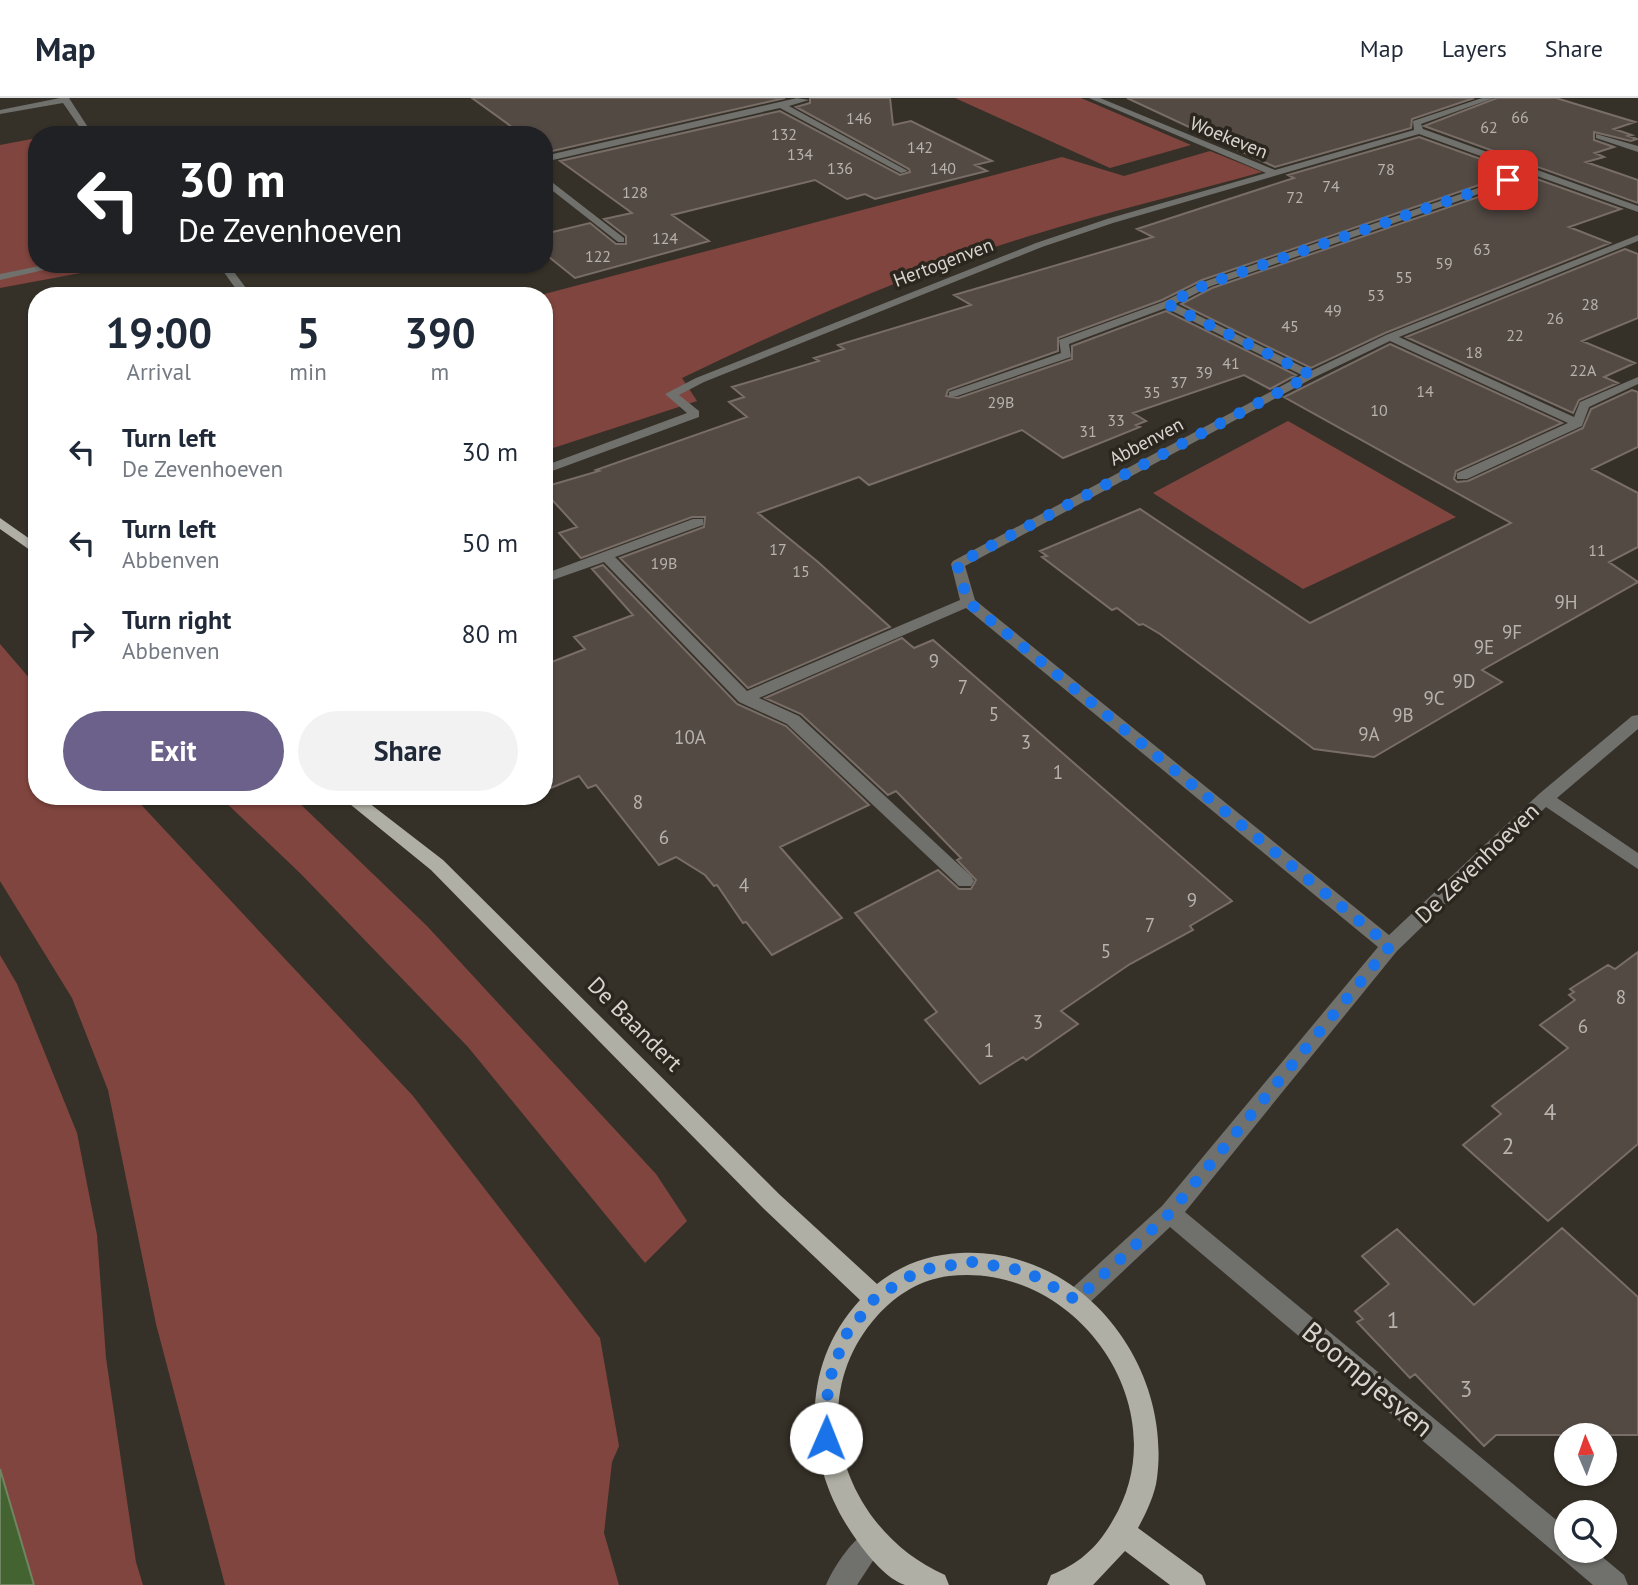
<!DOCTYPE html>
<html lang="en">
<head>
<meta charset="utf-8">
<style>
  body { margin:0; font-family:"PT Sans",sans-serif; background:#f2f2f3; color:#1f2937; height:100vh; display:flex; flex-direction:column; font-size:26px; white-space:nowrap }
  * { box-sizing:border-box; margin:0 }
  p { font-size:23px; color:#747a83 }
  .icon { flex:none; width:38px; height:38px; fill:none; stroke:currentColor; stroke-width:2; stroke-linecap:round; stroke-linejoin:round }
  .map { position:relative; flex:1; overflow:hidden }
  .panel { position:absolute; left:28px; top:189px; width:525px; height:518px; display:flex; flex-direction:column; background:#fff; border-radius:28px; box-shadow:0 2px 5px #0004 }
  .panel>* { flex:none }
  .guide { position:absolute; left:28px; top:28px; width:525px; height:147px; border-radius:28px; box-shadow:0 2px 5px #0004; background:#202124; color:#fff; overflow:hidden }
  .needle { width:46px; rotate:358deg }
  .controls { position:absolute; left:1554px; top:1325px; display:grid; gap:14px }
  .controls a { display:grid; place-items:center; width:63px; height:63px; border-radius:50%; background:#fff; box-shadow:0 2px 5px #0004; font-size:35px }
  .pin { position:absolute; display:grid; place-items:center; width:60px; height:60px; color:#fff; margin:-30px; border-radius:14px; box-shadow:0 4px 10px #0006 }
  .me { position:absolute; width:77px; margin:-38px; rotate:1deg; stroke-linejoin:round; filter:drop-shadow(0 0 5px #0008) }
  .turn { display:flex; align-items:center; gap:24px; height:147px; padding:0 35px; font-size:32px }
  .turn .icon { width:91px; height:91px; stroke-width:2.5 }
  .turn b { display:block; font-size:49px; line-height:60px }
  .eta { display:flex; justify-content:space-evenly; align-items:center; height:119px; text-align:center }
  .eta b { font-size:42px; font-weight:600; line-height:49px }
  .action { display:flex; gap:14px; margin-top:auto; padding:14px 35px }
  .action a { flex:1; height:80px; border-radius:42px; background:#6b618a; color:#fff; font-size:28px; font-weight:600; line-height:80px; text-align:center }
  .action a+a { background:#f2f2f3; color:#1f2937 }
  ul { padding:0; list-style:none }
  li { display:flex; align-items:center; gap:21px; height:91px; padding:0 35px }
  li div { flex:1 }
  li b { display:block; font-size:26px }
  li em { font-style:normal }
  header { display:flex; align-items:center; gap:42px; box-sizing:border-box; height:98px; padding:0 35px; background:#fff; border-bottom:2px solid #e0e1e3 }
  header strong { font-size:33px }
  nav { display:flex; gap:38px; margin-inline-start:auto; font-size:24px }
  .map>svg:first-child { display:block }
  .green { fill:#81453f }
  .water { fill:#436331; stroke:#708561; stroke-width:2 }
  .building { fill:#544a44; stroke:#786d67; stroke-width:2 }
  .lines { fill:none; stroke-linecap:round; stroke-linejoin:round }
  .minor { fill:#70706c; fill-rule:evenodd }
  .major { fill:#afafa5; fill-rule:evenodd }
  .route { stroke:#1a73e8; stroke-width:12; stroke-dasharray:0 21.6 }
  .labels { text-anchor:middle; stroke-width:7; stroke-linejoin:round; paint-order:stroke }
  .far-number-label { font-size:16px; fill:#b7b2ad }
  .far-street-label { font-size:19px; fill:#d8d5d0; stroke:#2c271e }
  .number-label { font-size:19px; fill:#b7b2ad }
  .street-label { font-size:23px; fill:#d8d5d0; stroke:#2c271e }
  .near-number-label { font-size:23px; fill:#b7b2ad }
  .near-street-label { font-size:28px; fill:#d8d5d0; stroke:#2c271e }
</style>
</head>
<body>
<header>
<strong>Map</strong>
<nav><a>Map</a><a>Layers</a><a>Share</a></nav>
</header>
<div class="map">
<svg width="1638" height="1487" viewBox="0 0 1638 1487">
  <rect width="100%" height="100%" fill="#363128"/>
  <path class="green" d="M 955,0 L 1081,0 L 1191,47 L 1110,70 Z
    M 37,40 L 37,166 L 129,166 L 0,190 L 0,47 Z
    M 1210,53 L 1262,74 C 1187,95 1111,113 1036,136 C 914,173 797,225 682,280 L 697,303 L 544,353 L 544,198 L 537,198 L 1062,59 L 1124,78 Z
    M 1288,323 L 1456,419 L 1303,491 L 1153,395 Z
    M 0,546 L 37,589 L 37,698 L 133,698 L 413,998 L 600,1240 L 619,1348 L 612,1364 L 604,1435 L 619,1487 L 225,1487 L 156,1226 L 108,992 L 72,900 L 0,783 Z
    M 219,698 L 292,698 L 427,828 L 656,1076 L 687,1123 L 645,1165 L 468,949 L 301,776 Z
    M 0,857 L 17,886 L 77,1035 L 97,1137 L 106,1260 L 136,1464 L 143,1487 L 34,1487 L 0,1371 Z"/>
  <path class="water" d="M 0,1371 L 34,1487 L 0,1487 Z"/>
  <path class="building" d="M 472,0 L 785,0 L 548,54 L 544,52 L 544,37 L 523,37 Z
    M 810,0 L 890,0 L 893,27 L 911,23 L 992,63 L 975,67 L 987,73 L 875,101 L 865,96 L 847,101 L 815,82 L 672,117 L 709,143 L 575,180 L 544,155 L 544,136 L 590,125 L 616,146 L 626,146 L 626,138 L 604,121 L 632,115 L 560,63 L 780,13 L 900,77 L 910,74 L 909,71 L 796,9 L 810,5 Z
    M 1127,0 L 1474,0 L 1412,21 L 1411,30 L 1275,69 Z
    M 1497,0 L 1556,0 L 1635,24 L 1614,31 L 1632,37 L 1628,38 L 1637,41 L 1631,43 L 1594,34 L 1594,42 L 1614,49 L 1595,55 L 1604,59 L 1586,64 L 1638,82 L 1638,105 L 1424,28 Z
    M 1419,39 L 1517,74 L 1202,182 L 1162,202 L 1058,240 L 1058,253 L 948,292 L 946,298 L 958,300 L 1072,261 L 1072,248 L 1166,213 L 1296,277 L 1270,291 L 1244,277 L 1133,315 L 1146,323 L 1136,327 L 1140,329 L 1063,360 L 1022,332 L 869,387 L 859,379 L 758,415 L 818,464 L 890,529 L 748,590 L 620,460 L 704,429 L 705,419 L 692,419 L 581,460 L 559,435 L 577,429 L 544,393 L 544,389 L 599,373 L 596,372 L 747,319 L 729,304 L 744,299 L 732,289 L 819,263 L 814,260 L 844,251 L 838,247 L 971,207 L 954,197 L 1153,139 L 1137,131 L 1294,80 L 1288,77 Z
    M 1534,80 L 1621,111 L 1569,129 L 1610,145 L 1385,235 L 1311,270 L 1181,206 L 1212,190 Z
    M 1625,151 L 1638,156 L 1638,220 L 1582,243 L 1635,265 L 1604,279 L 1618,285 L 1579,302 L 1573,315 L 1406,239 Z
    M 1390,246 L 1562,325 L 1456,373 L 1454,381 L 1457,384 L 1468,383 L 1583,330 L 1591,311 L 1632,292 L 1638,294 L 1638,349 L 1592,371 L 1638,395 L 1638,449 L 1609,464 L 1638,484 L 1482,572 L 1502,584 L 1374,659 L 1314,651 L 1160,536 L 1143,526 L 1139,527 L 1117,510 L 1112,512 L 1042,459 L 1047,458 L 1040,453 L 1140,411 L 1310,525 L 1511,425 L 1284,299 Z
    M 603,467 L 737,606 L 786,628 L 869,707 L 780,749 L 842,820 L 772,857 L 746,824 L 743,825 L 717,787 L 714,788 L 705,777 L 676,759 L 659,767 L 596,687 L 588,690 L 579,678 L 544,693 L 544,567 L 585,551 L 574,539 L 633,517 L 592,471 Z
    M 902,540 L 914,550 L 933,542 L 1232,803 L 1190,828 L 1193,832 L 1130,866 L 1061,913 L 1078,926 L 1026,962 L 1023,959 L 980,986 L 925,922 L 937,914 L 855,815 L 938,772 L 959,791 L 971,791 L 976,782 L 957,762 L 961,760 L 896,693 L 888,697 L 801,616 L 765,600 Z
    M 1638,854 L 1638,1046 L 1548,1123 L 1463,1047 L 1501,1016 L 1492,1008 L 1568,950 L 1540,927 L 1575,902 L 1569,897 L 1574,894 L 1570,891 L 1608,867 L 1615,871 Z
    M 1562,1130 L 1638,1199 L 1638,1337 L 1496,1337 L 1484,1348 L 1415,1276 L 1410,1280 L 1357,1224 L 1363,1221 L 1355,1213 L 1389,1186 L 1362,1158 L 1397,1131 L 1474,1207 Z"/>
  <g class="lines">
    <path class="minor" d="M 60,0 L 69,0 L 93,37 L 85,37 L 63,5 L 0,16 L 0,12 Z
      M 797,0 L 809,2 L 789,8 L 908,73 L 901,75 L 780,10 L 544,64 L 544,58 Z
      M 1089,0 L 1100,0 L 1275,72 L 1414,32 L 1413,23 L 1482,0 L 1494,0 L 1421,26 L 1423,31 L 1638,108 L 1638,114 L 1534,77 L 1211,188 L 1175,206 L 1311,273 L 1386,237 L 1638,137 L 1638,143 L 1399,239 L 1574,319 L 1580,304 L 1638,279 L 1638,286 L 1589,309 L 1582,328 L 1467,381 L 1457,381 L 1457,375 L 1568,325 L 1390,243 L 1315,279 L 965,468 L 975,502 L 1389,837 L 1539,696 L 1632,618 L 1638,617 L 1638,631 L 1557,700 L 1638,755 L 1638,771 L 1546,709 L 1397,853 L 1185,1114 L 1566,1430 L 1566,1452 L 1594,1452 L 1624,1477 L 1628,1487 L 1593,1487 L 1170,1129 L 1084,1210 L 1076,1214 L 1068,1210 L 1064,1202 L 1068,1194 L 1162,1108 L 1378,849 L 966,510 L 759,600 L 799,618 L 971,778 L 974,783 L 971,788 L 959,788 L 787,626 L 739,604 L 604,464 L 544,485 L 544,476 L 693,421 L 703,421 L 703,427 L 615,459 L 747,593 L 960,502 L 951,466 L 953,463 L 1302,277 L 1166,210 L 1069,246 L 1071,259 L 957,298 L 949,298 L 949,294 L 1061,255 L 1059,242 L 1163,204 L 1203,184 L 1525,74 L 1419,36 L 1113,125 L 1042,149 L 704,284 L 679,297 L 699,313 L 699,319 L 544,376 L 544,368 L 687,315 L 665,296 L 696,280 L 1036,145 L 1107,121 L 1266,75 Z
      M 1596,36 L 1638,48 L 1638,54 L 1596,40 Z
      M 544,78 L 624,140 L 624,144 L 618,144 L 544,86 Z
      M 49,166 L 70,166 L 0,182 L 0,176 Z
      M 218,166 L 228,166 L 252,198 L 241,198 Z
      M 873,1430 L 882,1434 L 886,1443 L 857,1487 L 826,1487 C 834,1468 854,1438 873,1430 Z"/>
    <path class="major" d="M 0,420 L 37,446 L 37,457 L 0,431 Z
      M 340,698 L 360,698 L 443,762 L 779,1096 L 877,1186 C 902,1166 928,1157 960,1155 C 1080,1148 1172,1265 1157,1380 C 1155,1397 1146,1415 1138,1430 L 1202,1477 L 1206,1487 L 1170,1487 L 1125,1453 L 1093,1487 L 1047,1487 L 1051,1477 C 1079,1466 1098,1449 1113,1422 C 1180,1310 1076,1163 949,1178 C 920,1182 897,1196 877,1218 C 800,1304 845,1433 945,1477 L 949,1487 C 936,1487 917,1487 905,1487 C 888,1482 868,1458 858,1444 C 804,1371 796,1271 860,1202 L 763,1110 L 431,772 Z"/>
  </g>
  <g class="lines">
    <path class="route" d="M 826,1340 L 828,1286 L 845,1238 L 875,1200 L 920,1172 L 972,1164 L 1026,1173 L 1076,1202 L 1170,1115 L 1390,848 L 968,504 L 957,466 L 1311,277 L 1167,206 L 1207,186 L 1508,82"/>
  </g>
  <g class="labels">
    <g class="far-number-label">
      <text x="1520" y="25">66</text>
      <text x="859" y="26">146</text>
      <text x="1489" y="35">62</text>
      <text x="784" y="42">132</text>
      <text x="920" y="55">142</text>
      <text x="800" y="62">134</text>
      <text x="840" y="76">136</text>
      <text x="943" y="76">140</text>
      <text x="1386" y="77">78</text>
      <text x="1331" y="94">74</text>
      <text x="635" y="100">128</text>
      <text x="1295" y="105">72</text>
      <text x="665" y="146">124</text>
      <text x="1482" y="157">63</text>
      <text x="598" y="164">122</text>
      <text x="1444" y="171">59</text>
      <text x="1404" y="185">55</text>
      <text x="1376" y="203">53</text>
      <text x="1590" y="212">28</text>
      <text x="1333" y="218">49</text>
      <text x="1555" y="226">26</text>
      <text x="1290" y="234">45</text>
      <text x="1515" y="243">22</text>
      <text x="1474" y="260">18</text>
      <text x="1231" y="271">41</text>
      <text x="1583" y="278">22A</text>
      <text x="1204" y="280">39</text>
      <text x="1179" y="290">37</text>
      <text x="1425" y="299">14</text>
      <text x="1152" y="300">35</text>
      <text x="1001" y="310">29B</text>
      <text x="1379" y="318">10</text>
      <text x="1116" y="328">33</text>
      <text x="1088" y="339">31</text>
      <text x="778" y="457">17</text>
      <text x="1597" y="458">11</text>
      <text x="664" y="471">19B</text>
      <text x="801" y="479">15</text>
    </g>
    <g class="far-street-label">
      <text transform="translate(1229 39) rotate(22)" y="7">Woekeven</text>
      <text transform="translate(943 164) rotate(-21)" y="7">Hertogenven</text>
      <text transform="translate(1146 343) rotate(-28)" y="7">Abbenven</text>
    </g>
    <g class="number-label">
      <text x="1566" y="511">9H</text>
      <text x="1512" y="541">9F</text>
      <text x="1484" y="556">9E</text>
      <text x="934" y="570">9</text>
      <text x="1464" y="590">9D</text>
      <text x="963" y="596">7</text>
      <text x="1434" y="607">9C</text>
      <text x="994" y="623">5</text>
      <text x="1403" y="624">9B</text>
      <text x="1369" y="643">9A</text>
      <text x="690" y="646">10A</text>
      <text x="1026" y="651">3</text>
      <text x="1058" y="681">1</text>
      <text x="638" y="711">8</text>
      <text x="664" y="746">6</text>
      <text x="744" y="794">4</text>
      <text x="1192" y="809">9</text>
      <text x="1150" y="834">7</text>
      <text x="1106" y="860">5</text>
      <text x="1621" y="906">8</text>
      <text x="1038" y="931">3</text>
      <text x="1583" y="935">6</text>
      <text x="989" y="959">1</text>
    </g>
    <g class="street-label">
      <text transform="translate(1477 765) rotate(-44)" y="8">De Zevenhoeven</text>
      <text transform="translate(635 926) rotate(45)" y="8">De Baandert</text>
    </g>
    <g class="near-number-label">
      <text x="1550" y="1022">4</text>
      <text x="1508" y="1056">2</text>
      <text x="1393" y="1230">1</text>
      <text x="1466" y="1299">3</text>
    </g>
    <g class="near-street-label">
      <text transform="translate(1368 1281) rotate(40)" y="10">Boompjesven</text>
    </g>
  </g>
</svg>
<div class="controls">
<a><svg class="needle" viewBox="-14 -14 28 28"><path d="M0-13l5 13h-10z" fill="#e53935"/><path d="M0 13l5-13h-10z" fill="#747a83"/></svg></a>
<a><svg class="icon" aria-label="search" viewBox="0 0 24 24"><circle cx="10" cy="10" r="6"/><path d="M15 15l6 6"/></svg></a>
</div>
<div class="pin" style="left:1508px;top:82px;background:#d93025"><svg class="icon" aria-label="arrive" viewBox="0 0 24 24"><path d="M6 21V4h12l-3 4 3 4H6"/></svg></div>
<svg class="me" style="left:826px;top:1340px" viewBox="-20 -20 40 40"><circle r="19" fill="#fff"/><path d="M0-13L10 11 0 6-10 11z" fill="#1a73e8"/></svg>
<div class="guide">
<div class="turn"><svg class="icon" aria-label="left" viewBox="0 0 24 24"><path d="M17 20v-9H6M10 6l-5 5 5 5"/></svg><div><b>30 m</b>De Zevenhoeven</div></div>
</div>
<section class="panel">
<div class="eta">
<div><b>19:00</b><p>Arrival</p></div>
<div><b>5</b><p>min</p></div>
<div><b>390</b><p>m</p></div>
</div>
<ul>
<li><svg class="icon" aria-label="left" viewBox="0 0 24 24"><path d="M17 20v-9H6M10 6l-5 5 5 5"/></svg><div><b>Turn left</b><p>De Zevenhoeven</p></div><em>30 m</em></li>
<li><svg class="icon" aria-label="left" viewBox="0 0 24 24"><path d="M17 20v-9H6M10 6l-5 5 5 5"/></svg><div><b>Turn left</b><p>Abbenven</p></div><em>50 m</em></li>
<li><svg class="icon" aria-label="right" viewBox="0 0 24 24"><path d="M7 20v-9h11M14 6l5 5-5 5"/></svg><div><b>Turn right</b><p>Abbenven</p></div><em>80 m</em></li>
</ul>
<div class="action"><a>Exit</a><a>Share</a></div>
</section>
</div>
</body>
</html>
